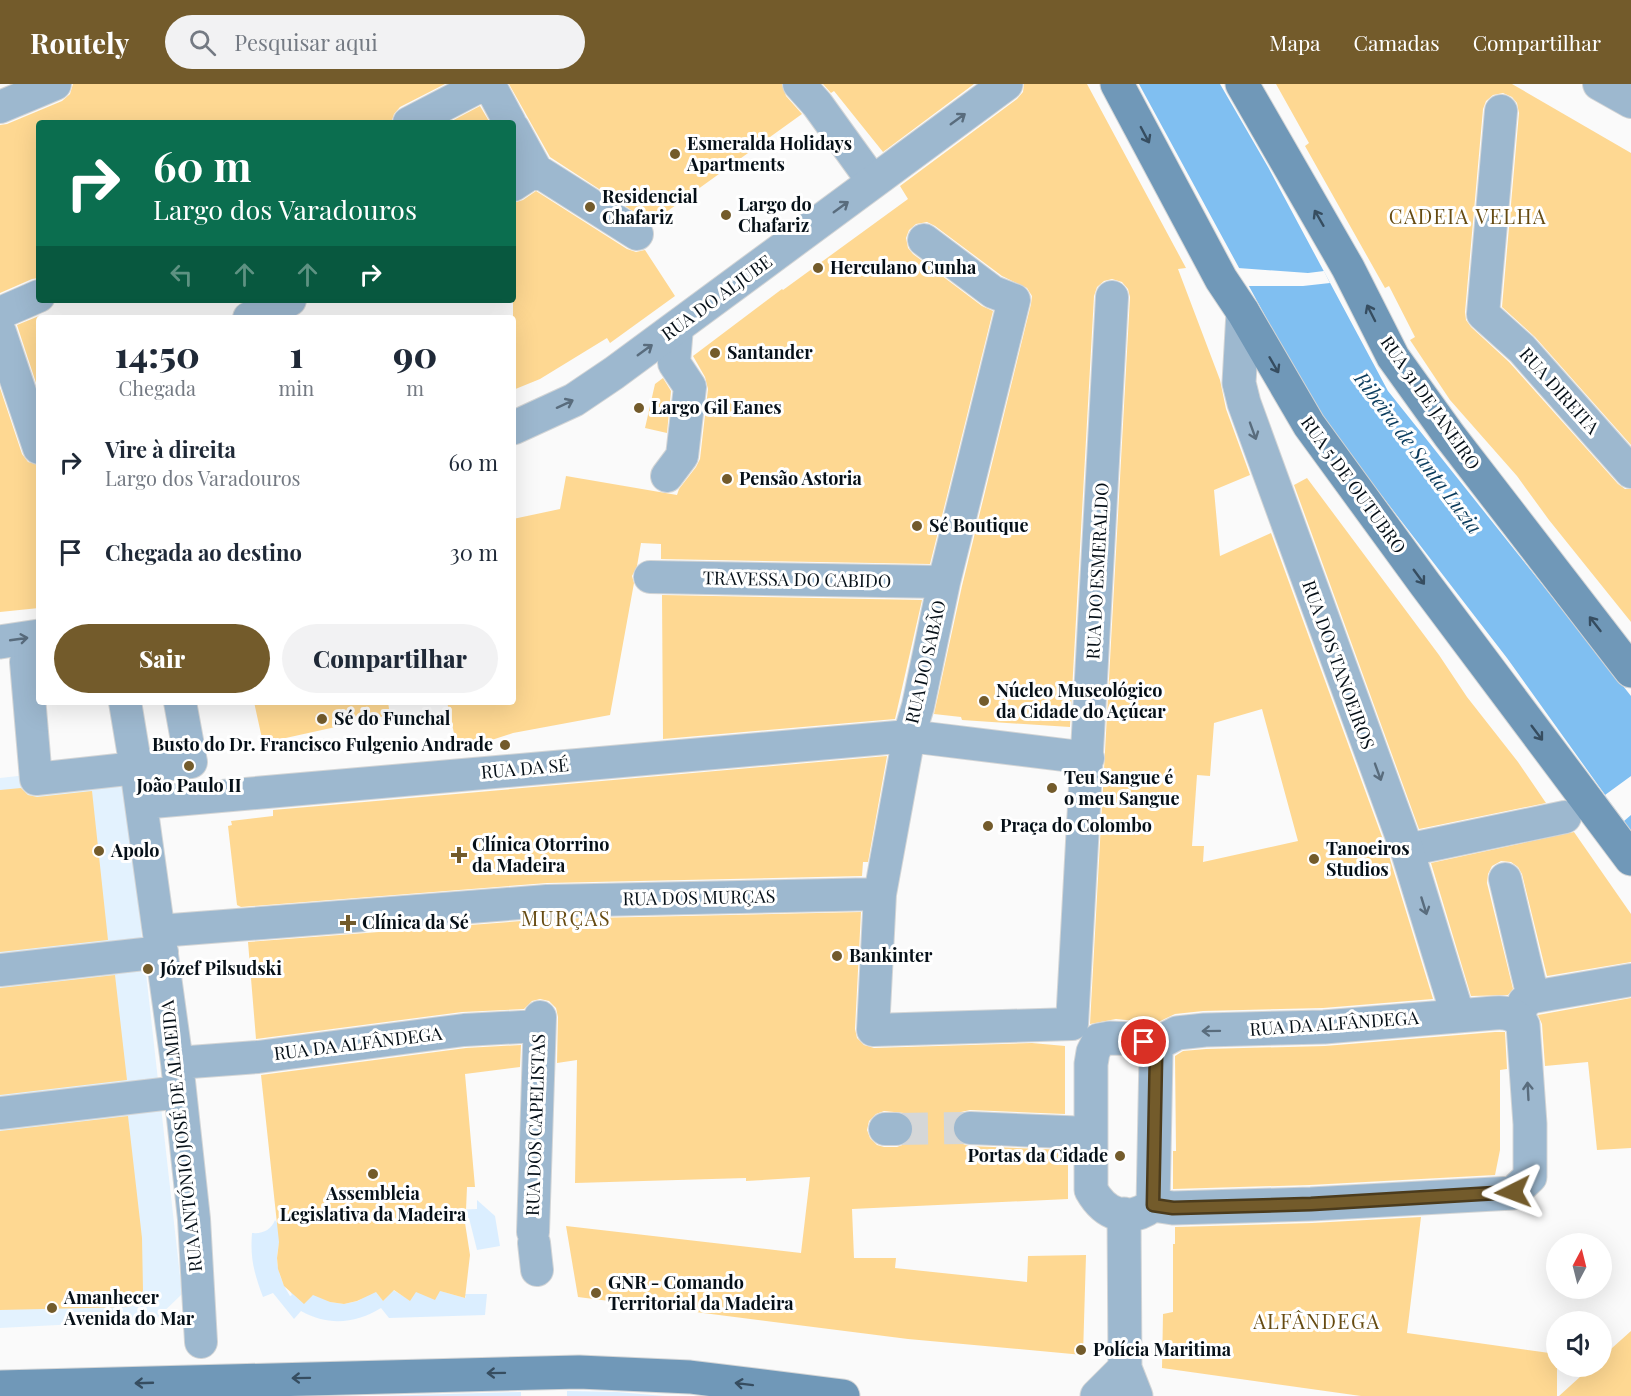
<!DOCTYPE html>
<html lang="pt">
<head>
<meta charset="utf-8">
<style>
  body { margin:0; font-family:"Playfair Display",serif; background:#f2f2f3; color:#1f2937; height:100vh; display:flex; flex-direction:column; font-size:22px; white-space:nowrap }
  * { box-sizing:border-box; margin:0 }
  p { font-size:20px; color:#747a83 }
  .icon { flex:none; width:33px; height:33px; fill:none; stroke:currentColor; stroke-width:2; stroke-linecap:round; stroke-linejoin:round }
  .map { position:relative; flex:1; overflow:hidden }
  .panel { position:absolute; left:36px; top:231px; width:480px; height:390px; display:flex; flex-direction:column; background:#fff; border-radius:6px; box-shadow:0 6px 24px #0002 }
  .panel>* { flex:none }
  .top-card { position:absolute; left:36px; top:36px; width:480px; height:183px; border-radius:6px; box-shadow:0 6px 24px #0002; background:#0b6e4f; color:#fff; overflow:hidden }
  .needle { width:39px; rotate:7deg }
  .controls { position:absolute; left:1546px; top:1149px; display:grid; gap:12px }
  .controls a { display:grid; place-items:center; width:66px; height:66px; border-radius:50%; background:#fff; box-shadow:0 6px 24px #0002; font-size:30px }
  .pin { position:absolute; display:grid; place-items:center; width:51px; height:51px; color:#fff; margin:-26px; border:3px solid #fff; border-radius:50%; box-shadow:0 2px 6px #0007 }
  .me { position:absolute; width:66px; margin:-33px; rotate:267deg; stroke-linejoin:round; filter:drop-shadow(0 0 4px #0008) }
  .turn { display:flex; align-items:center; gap:21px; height:126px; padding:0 18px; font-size:27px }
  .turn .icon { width:78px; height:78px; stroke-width:2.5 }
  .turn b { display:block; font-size:42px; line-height:51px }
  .lanes { display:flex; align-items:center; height:57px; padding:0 18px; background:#0003; justify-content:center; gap:30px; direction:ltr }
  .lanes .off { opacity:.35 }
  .eta { display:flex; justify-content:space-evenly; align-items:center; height:102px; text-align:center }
  .eta b { font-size:36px; font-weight:800; line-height:42px }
  .action { display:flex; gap:12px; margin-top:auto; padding:12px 18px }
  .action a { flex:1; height:69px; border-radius:36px; background:#735b2b; color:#fff; font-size:24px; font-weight:800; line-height:69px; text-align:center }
  .action a+a { background:#f2f2f3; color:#1f2937 }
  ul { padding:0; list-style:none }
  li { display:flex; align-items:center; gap:18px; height:90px; padding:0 18px }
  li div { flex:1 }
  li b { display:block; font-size:22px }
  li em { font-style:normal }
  header { display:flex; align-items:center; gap:36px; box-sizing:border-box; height:84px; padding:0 30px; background:#735b2b; color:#fff }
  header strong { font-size:28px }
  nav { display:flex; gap:33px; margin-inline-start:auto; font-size:21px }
  .search { width:420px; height:54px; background:#f2f2f3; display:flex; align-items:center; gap:15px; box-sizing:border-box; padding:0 21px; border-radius:33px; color:#747a83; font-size:22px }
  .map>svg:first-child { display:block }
  .built { fill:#e3f2fe }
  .green { fill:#dbeeff }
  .water { fill:#80bff1 }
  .pier { fill:#fafafa }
  .building { fill:#fed892; fill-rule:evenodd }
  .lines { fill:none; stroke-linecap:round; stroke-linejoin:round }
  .pedestrian-tunnel { stroke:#d5d7d8; stroke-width:32; stroke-dasharray:32 16; stroke-linecap:butt }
  .pedestrian-casing { stroke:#d3d5d6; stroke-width:34 }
  .minor-casing { stroke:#d3d5d6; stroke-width:35 }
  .secondary-casing { stroke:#d3d5d6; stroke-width:35 }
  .pedestrian { stroke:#9db8cf; stroke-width:32 }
  .minor { stroke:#9db8cf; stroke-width:33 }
  .secondary { stroke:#7098b8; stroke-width:33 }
  .oneway { stroke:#596c7d }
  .oneway2 { stroke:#364d60 }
  .route-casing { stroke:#4b3b1c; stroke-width:15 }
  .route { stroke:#735b2b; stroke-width:10 }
  .poi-dot { fill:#735b2b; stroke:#fff; stroke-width:2 }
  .labels { text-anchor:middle; stroke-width:6; stroke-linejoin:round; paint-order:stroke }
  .poi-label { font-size:18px; font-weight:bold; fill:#061018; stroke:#fff; text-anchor:start }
  .street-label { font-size:18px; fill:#061018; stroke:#fff }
  .neighbourhood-label { font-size:20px; letter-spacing:1.5px; fill:#664b12; stroke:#fff }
  .water-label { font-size:20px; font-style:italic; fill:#0b3c5d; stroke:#fff }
</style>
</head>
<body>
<header>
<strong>Routely</strong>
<div class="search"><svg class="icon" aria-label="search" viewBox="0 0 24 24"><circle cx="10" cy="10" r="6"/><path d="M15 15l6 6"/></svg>Pesquisar aqui</div>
<nav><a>Mapa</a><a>Camadas</a><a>Compartilhar</a></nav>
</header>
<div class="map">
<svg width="1631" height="1312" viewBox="0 0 1631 1312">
  <rect width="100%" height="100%" fill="#fafafa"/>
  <path class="built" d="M 99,683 L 125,702 L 182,1210 L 155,1236 L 0,1244 L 0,694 Z"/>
  <path class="green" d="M 477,1116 L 495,1132 L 500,1162 L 477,1166 L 469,1134 L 461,1138 L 391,1129 L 477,1125 Z
    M 275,1136 C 285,1148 277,1161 277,1176 C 278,1189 283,1201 290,1212 L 292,1211 L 290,1207 L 292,1206 L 312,1208 L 330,1218 L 344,1220 L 358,1217 L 375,1206 L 383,1217 L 393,1206 L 410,1216 L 414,1207 L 437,1206 L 465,1214 L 466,1212 L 461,1210 L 487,1210 L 485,1231 L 389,1234 L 381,1224 C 355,1240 328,1242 301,1227 L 294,1235 L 273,1209 L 263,1213 C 254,1189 250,1174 252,1149 C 263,1150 271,1146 275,1136 Z
    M 567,1307 L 617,1308 L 665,1312 L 567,1312 Z
    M 521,1308 L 521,1312 L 380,1312 Z"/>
  <path class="water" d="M 1139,0 L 1220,0 L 1268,83 L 1388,307 L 1631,612 L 1631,747 L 1507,574 L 1318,329 Z"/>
  <path class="pier" d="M 1238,184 L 1308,189 L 1324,187 L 1330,199 L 1303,202 L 1248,202 Z
    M 1631,692 L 1631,731 L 1624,737 L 1605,711 Z"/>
  <path class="building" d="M 73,0 L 445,0 L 400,23 L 394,30 L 391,39 L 39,39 L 39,194 L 32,195 L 0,209 L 0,41 L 7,40 L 62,17 L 70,10 Z
    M 509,0 L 782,0 L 786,12 L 802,30 L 651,139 L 550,73 Z
    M 823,0 L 974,0 L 883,68 L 834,7 L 831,9 Z
    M 1024,0 L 1087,0 L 1186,184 L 1178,185 L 1220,296 L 1226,325 L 1250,391 L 1214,406 L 1220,472 L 1271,449 L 1389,772 L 1433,915 L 1323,924 L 1203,927 L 1175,930 L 1152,941 L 1136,937 L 1116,935 L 1090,940 L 1130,213 L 1128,205 L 1122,198 L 1112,195 L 1104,197 L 1097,203 L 1094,212 L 1070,643 L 962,636 L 961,633 L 934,630 L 962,502 L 1031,220 L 1032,212 L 1027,204 L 1002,192 L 935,142 L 927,138 L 916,140 L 909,146 L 906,154 L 908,164 L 913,170 L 982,222 L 993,227 L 930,480 L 661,475 L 661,460 L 641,459 L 637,482 L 632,492 L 634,499 L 610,631 L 513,649 L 458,667 L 447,618 L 513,618 L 513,435 L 560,425 L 566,392 L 677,411 L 679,405 L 696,383 L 700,375 L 708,305 L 705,293 L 693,272 L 782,205 L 783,206 L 908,115 L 900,102 L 1017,15 L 1023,8 ZM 1262,625 L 1298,757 L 1203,778 L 1204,762 L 1192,762 L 1197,691 L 1210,692 L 1214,639 Z
    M 1276,0 L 1512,0 L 1631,69 L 1631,361 L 1535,253 L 1502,223 L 1519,29 L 1517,19 L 1512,13 L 1503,9 L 1493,11 L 1486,17 L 1483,25 L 1465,228 L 1466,236 L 1471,243 L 1509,278 L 1618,400 L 1625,405 L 1631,405 L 1631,538 L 1549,436 L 1517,392 L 1450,316 L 1410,256 L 1415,253 L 1389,202 L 1385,204 L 1305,62 L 1309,59 Z
    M 480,22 L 490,39 L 448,39 Z
    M 536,107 L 627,165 L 636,168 L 645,166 L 675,212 L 610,259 L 607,254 L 540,295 L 513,306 L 513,119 L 523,116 Z
    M 39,232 L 39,308 L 17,241 Z
    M 663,294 L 671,307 L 667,349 L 645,344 L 655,300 Z
    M 0,304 L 22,370 L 28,378 L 39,381 L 39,524 L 0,528 Z
    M 1307,394 L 1439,571 L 1467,613 L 1518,678 L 1546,719 L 1419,745 L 1294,401 Z
    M 662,511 L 922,516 L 895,635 L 663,655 Z
    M 254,618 L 388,618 L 390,631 L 263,659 Z
    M 887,672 L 868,778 L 863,778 L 862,792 L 547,799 L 241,823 L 237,821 L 228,742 L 232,741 L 231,737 L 273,732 L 273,726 Z
    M 21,704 L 28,711 L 37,713 L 92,707 L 108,856 L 0,868 L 0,706 Z
    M 1574,748 L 1631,830 L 1631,878 L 1547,892 L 1522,790 L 1518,783 L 1511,778 L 1501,777 L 1492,782 L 1488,790 L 1487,799 L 1513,905 L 1508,911 L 1471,912 L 1431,779 Z
    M 861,828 L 855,945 L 857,954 L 864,961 L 874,964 L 1032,959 L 1065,962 L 1065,1030 L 970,1026 L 961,1028 L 955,1034 L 952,1044 L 954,1053 L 960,1059 L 969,1062 L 1068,1066 L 1068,1115 L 852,1125 L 854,1174 L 896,1174 L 895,1184 L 1027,1198 L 1028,1172 L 1086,1171 L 1083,1271 L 908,1255 L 578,1213 L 566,1142 L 801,1169 L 810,1093 L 746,1097 L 746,1094 L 575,1099 L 577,976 L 557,979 L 558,933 L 556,924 L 549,917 L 540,915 L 532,917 L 524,925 L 462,928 L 256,955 L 248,858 L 548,835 ZM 884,1027 L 904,1029 L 911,1036 L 914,1046 L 911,1054 L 905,1060 L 897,1063 L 884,1063 L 877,1061 L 870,1054 L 867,1046 L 869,1037 L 876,1030 Z
    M 115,891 L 127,996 L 0,1011 L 0,904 Z
    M 1631,914 L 1631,1064 L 1597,1066 L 1588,978 L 1545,982 L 1542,940 L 1538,931 Z
    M 1495,948 L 1505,948 L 1507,985 L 1500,986 L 1500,1066 L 1495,1091 L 1310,1101 L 1173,1105 L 1173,1067 L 1176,1067 L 1175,972 L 1183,967 L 1206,965 L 1325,962 Z
    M 521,961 L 520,983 L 465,990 L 475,1103 L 467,1103 L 466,1126 L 463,1126 L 470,1171 L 465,1214 L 440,1207 L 435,1216 L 416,1208 L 410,1217 L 394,1206 L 383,1217 L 376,1208 L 357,1217 L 344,1220 L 330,1218 L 313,1211 L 304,1220 L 284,1202 L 278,1185 L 277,1174 L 279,1158 L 261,991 L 466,964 Z
    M 128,1032 L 142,1154 L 143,1206 L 139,1218 L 129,1223 L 0,1226 L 0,1047 Z
    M 1421,1133 L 1407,1249 L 1557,1270 L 1557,1312 L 1361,1312 L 1162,1284 L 1163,1230 L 1173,1228 L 1173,1160 L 1175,1160 L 1175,1143 L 1312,1139 Z
    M 1631,1247 L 1631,1312 L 1559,1312 L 1592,1282 L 1602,1282 L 1602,1273 Z"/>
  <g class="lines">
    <path class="pedestrian-tunnel" d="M 896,1045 L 970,1044"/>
    <defs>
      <path id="pedestrian" d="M 489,0 L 510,39
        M 799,0 L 817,20 L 866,88
        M 1599,0 L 1631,18
        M 0,23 L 55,0
        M 1501,27 L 1483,230 L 1522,265 L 1631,388
        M 409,39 L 484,0
        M 513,44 L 536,86 L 637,150
        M 513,101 L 536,86
        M 924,156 L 993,208 L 1014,216 L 944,498 L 918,622 L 909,652 L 880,810 L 873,946 L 1072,940 L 1112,213
        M 0,229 L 39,212
        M 249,234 L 290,216
        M 0,248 L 39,364
        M 667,392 L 682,372 L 690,303 L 674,279 L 677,243
        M 650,493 L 944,498
        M 39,576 L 26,578 L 36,695 L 191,678 L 180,618
        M 125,618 L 136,684 L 177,979 L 194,1135 L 201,1258
        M 141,719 L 909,652 L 1088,674
        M 1407,766 L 1565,733
        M 1505,795 L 1533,913
        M 159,847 L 547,817 L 880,810
        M 0,886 L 162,868
        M 1518,933 L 1524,918 L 1533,913 L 1631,896
        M 177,979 L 258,973 L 464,946 L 539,942
        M 0,1029 L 180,1008
        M 970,1044 L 1090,1049
        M 885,1045 L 896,1045
        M 533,1148 L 540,933
        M 534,1159 L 537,1186"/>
      <path id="minor" d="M 1243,228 L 1239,299 L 1244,319 L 1407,766 L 1458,932
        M 513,344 L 574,316 L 614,289 L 1006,0
        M 0,558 L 39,552
        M 1110,954 C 1126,954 1139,955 1153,962 L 1156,971 L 1153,1121 C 1128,1140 1105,1131 1091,1106 L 1091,980 L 1093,968 L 1099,956 Z
        M 1153,1121 L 1173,1124 L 1311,1120 L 1513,1109 L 1530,1093 L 1530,1040 L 1523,941 C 1516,930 1507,928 1494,929 L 1324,943 L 1205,946 L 1177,949 L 1153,962
        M 1124,1130 L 1125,1284 L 1136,1312
        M 1097,1312 L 1125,1284"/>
      <path id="secondary" d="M 1117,0 L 1221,195 L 1243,228 L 1309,341 L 1425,500 L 1631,775
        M 1242,0 L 1348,184 L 1393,273 L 1449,351 L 1631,587
        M 0,1303 L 579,1288 L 690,1293 L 843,1312"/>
    </defs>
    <use href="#pedestrian" class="pedestrian-casing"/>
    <use href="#minor" class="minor-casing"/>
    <use href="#secondary" class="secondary-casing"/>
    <use href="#pedestrian" class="pedestrian"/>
    <use href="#minor" class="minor"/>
    <use href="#secondary" class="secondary"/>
  </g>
  <defs><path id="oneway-shaft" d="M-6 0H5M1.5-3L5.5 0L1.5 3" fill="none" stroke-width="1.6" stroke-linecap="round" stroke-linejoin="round" transform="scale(1.5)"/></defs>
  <g class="oneway">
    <use href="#oneway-shaft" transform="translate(958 35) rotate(-36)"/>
    <use href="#oneway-shaft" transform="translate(841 123) rotate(-36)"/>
    <use href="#oneway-shaft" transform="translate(645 266) rotate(-36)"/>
    <use href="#oneway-shaft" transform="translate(565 320) rotate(-25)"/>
    <use href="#oneway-shaft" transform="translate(1253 347) rotate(70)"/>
    <use href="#oneway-shaft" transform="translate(19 555) rotate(-8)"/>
    <use href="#oneway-shaft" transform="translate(1378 688) rotate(70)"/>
    <use href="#oneway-shaft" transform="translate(1424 822) rotate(73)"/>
    <use href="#oneway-shaft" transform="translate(1211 947) rotate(179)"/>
    <use href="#oneway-shaft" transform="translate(1528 1007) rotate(-93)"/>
  </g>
  <g class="oneway2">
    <use href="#oneway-shaft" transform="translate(1145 51) rotate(62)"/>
    <use href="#oneway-shaft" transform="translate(1319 134) rotate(-120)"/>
    <use href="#oneway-shaft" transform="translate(1371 229) rotate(-117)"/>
    <use href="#oneway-shaft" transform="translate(1274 281) rotate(60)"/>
    <use href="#oneway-shaft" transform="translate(1419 493) rotate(54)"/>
    <use href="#oneway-shaft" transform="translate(1595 540) rotate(-128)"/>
    <use href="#oneway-shaft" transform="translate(1537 649) rotate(53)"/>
    <use href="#oneway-shaft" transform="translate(496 1289) rotate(179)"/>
    <use href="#oneway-shaft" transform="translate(301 1294) rotate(179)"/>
    <use href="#oneway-shaft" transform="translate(144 1299) rotate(178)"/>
    <use href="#oneway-shaft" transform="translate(744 1300) rotate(-173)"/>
  </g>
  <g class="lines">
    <defs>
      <path id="route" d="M 1144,958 L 1154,962 L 1156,971 L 1153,1121 L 1173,1124 L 1311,1120 L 1513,1108"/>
    </defs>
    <use href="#route" class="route-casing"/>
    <use href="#route" class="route"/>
  </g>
  <g class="poi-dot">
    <circle cx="675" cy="70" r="6"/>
    <circle cx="590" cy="123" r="6"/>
    <circle cx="726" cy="131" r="6"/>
    <circle cx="818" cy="184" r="6"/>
    <circle cx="715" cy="269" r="6"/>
    <circle cx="639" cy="324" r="6"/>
    <circle cx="727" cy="395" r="6"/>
    <circle cx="917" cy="442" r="6"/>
    <circle cx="984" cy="617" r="6"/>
    <circle cx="322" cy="635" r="6"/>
    <circle cx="505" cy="661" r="6"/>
    <circle cx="189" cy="682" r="6"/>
    <circle cx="1052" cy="704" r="6"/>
    <circle cx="988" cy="742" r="6"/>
    <circle cx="99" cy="767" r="6"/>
    <path d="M456 762h6v6h6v6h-6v6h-6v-6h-6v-6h6z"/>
    <circle cx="1314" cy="775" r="6"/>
    <path d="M345 830h6v6h6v6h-6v6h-6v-6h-6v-6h6z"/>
    <circle cx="837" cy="872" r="6"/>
    <circle cx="148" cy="885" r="6"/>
    <circle cx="1120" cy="1072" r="6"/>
    <circle cx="373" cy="1090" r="6"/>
    <circle cx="596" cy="1209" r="6"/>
    <circle cx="52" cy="1224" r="6"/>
    <circle cx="1081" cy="1266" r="6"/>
  </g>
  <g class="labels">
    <g class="poi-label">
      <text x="687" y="66">Esmeralda Holidays<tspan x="687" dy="21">Apartments</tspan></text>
      <text x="602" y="119">Residencial<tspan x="602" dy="21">Chafariz</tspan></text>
      <text x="738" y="127">Largo do<tspan x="738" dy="21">Chafariz</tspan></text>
      <text x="830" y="190">Herculano Cunha</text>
      <text x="727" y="275">Santander</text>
      <text x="651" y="330">Largo Gil Eanes</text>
      <text x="739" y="401">Pensão Astoria</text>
      <text x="929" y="448">Sé Boutique</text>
      <text x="996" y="613">Núcleo Museológico<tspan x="996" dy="21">da Cidade do Açúcar</tspan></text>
      <text x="334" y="641">Sé do Funchal</text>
      <text x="493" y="667" text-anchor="end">Busto do Dr. Francisco Fulgenio Andrade</text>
      <text x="1064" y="700">Teu Sangue é<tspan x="1064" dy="21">o meu Sangue</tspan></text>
      <text x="189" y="708" text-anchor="middle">João Paulo II</text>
      <text x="1000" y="748">Praça do Colombo</text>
      <text x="472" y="767">Clínica Otorrino<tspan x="472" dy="21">da Madeira</tspan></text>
      <text x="1326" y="771">Tanoeiros<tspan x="1326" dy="21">Studios</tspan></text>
      <text x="111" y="773">Apolo</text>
      <text x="362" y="845">Clínica da Sé</text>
      <text x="849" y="878">Bankinter</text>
      <text x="160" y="891">Józef Pilsudski</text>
      <text x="1108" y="1078" text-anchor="end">Portas da Cidade</text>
      <text x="373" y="1116" text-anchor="middle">Assembleia<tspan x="373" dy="21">Legislativa da Madeira</tspan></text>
      <text x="608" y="1205">GNR - Comando<tspan x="608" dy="21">Territorial da Madeira</tspan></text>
      <text x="64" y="1220">Amanhecer<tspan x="64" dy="21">Avenida do Mar</tspan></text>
      <text x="1093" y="1272">Polícia Maritima</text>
    </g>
    <g class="street-label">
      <text transform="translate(717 214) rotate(-36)" y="6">RUA DO ALJUBE</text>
      <text transform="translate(1559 307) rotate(48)" y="6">RUA DIREITA</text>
      <text transform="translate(1430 319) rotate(55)" y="6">RUA 31 DE JANEIRO</text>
      <text transform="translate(1353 401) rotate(54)" y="6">RUA 5 DE OUTUBRO</text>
      <text transform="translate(1098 487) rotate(-87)" y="6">RUA DO ESMERALDO</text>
      <text transform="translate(797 496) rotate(1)" y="6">TRAVESSA DO CABIDO</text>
      <text transform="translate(926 578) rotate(-77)" y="6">RUA DO SABÃO</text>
      <text transform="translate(1338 581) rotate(70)" y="6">RUA DOS TANOEIROS</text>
      <text transform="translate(525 685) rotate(-5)" y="6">RUA DA SÉ</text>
      <text transform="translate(699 814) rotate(-1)" y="6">RUA DOS MURÇAS</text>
      <text transform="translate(1334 940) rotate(-4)" y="6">RUA DA ALFÂNDEGA</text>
      <text transform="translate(358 960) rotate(-7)" y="6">RUA DA ALFÂNDEGA</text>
      <text transform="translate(536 1041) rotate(-88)" y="6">RUA DOS CAPELISTAS</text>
      <text transform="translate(182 1052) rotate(-96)" y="6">RUA ANTÓNIO JOSÉ DE ALMEIDA</text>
    </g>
    <g class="neighbourhood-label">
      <text x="1468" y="140">CADEIA VELHA</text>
      <text x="566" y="842">MURÇAS</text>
      <text x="1317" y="1245">ALFÂNDEGA</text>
    </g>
    <g class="water-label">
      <text transform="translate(1418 369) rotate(53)" y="7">Ribeira de Santa Luzia</text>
    </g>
  </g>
</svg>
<div class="controls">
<a><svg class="needle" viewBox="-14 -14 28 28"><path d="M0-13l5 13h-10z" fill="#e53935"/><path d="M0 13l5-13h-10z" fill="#747a83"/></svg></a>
<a><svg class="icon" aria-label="sound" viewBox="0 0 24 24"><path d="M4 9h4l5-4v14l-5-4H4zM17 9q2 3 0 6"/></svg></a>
</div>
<div class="pin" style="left:1144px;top:958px;background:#d93025"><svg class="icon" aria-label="arrive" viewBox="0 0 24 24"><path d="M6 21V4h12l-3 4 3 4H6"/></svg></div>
<svg class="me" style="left:1513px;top:1108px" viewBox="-20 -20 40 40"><path d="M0-17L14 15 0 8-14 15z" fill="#735b2b" stroke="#fff" stroke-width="4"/></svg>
<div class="top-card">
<div class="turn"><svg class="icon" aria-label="right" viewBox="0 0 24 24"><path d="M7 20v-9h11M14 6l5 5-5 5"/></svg><div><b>60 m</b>Largo dos Varadouros</div></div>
<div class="lanes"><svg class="icon off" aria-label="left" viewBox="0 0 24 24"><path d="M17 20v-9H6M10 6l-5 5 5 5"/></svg><svg class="icon off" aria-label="ahead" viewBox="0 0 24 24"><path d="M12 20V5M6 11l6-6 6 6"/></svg><svg class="icon off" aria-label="ahead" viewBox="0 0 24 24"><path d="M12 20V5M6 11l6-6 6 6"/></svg><svg class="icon" aria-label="right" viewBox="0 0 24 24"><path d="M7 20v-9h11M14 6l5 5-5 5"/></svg></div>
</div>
<section class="panel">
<div class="eta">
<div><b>14:50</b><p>Chegada</p></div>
<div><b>1</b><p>min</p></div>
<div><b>90</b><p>m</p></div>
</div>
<ul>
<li><svg class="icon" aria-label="right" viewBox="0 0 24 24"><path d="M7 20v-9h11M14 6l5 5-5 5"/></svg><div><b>Vire à direita</b><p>Largo dos Varadouros</p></div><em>60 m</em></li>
<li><svg class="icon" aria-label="arrive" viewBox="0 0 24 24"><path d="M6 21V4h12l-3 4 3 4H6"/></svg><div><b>Chegada ao destino</b></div><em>30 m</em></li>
</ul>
<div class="action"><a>Sair</a><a>Compartilhar</a></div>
</section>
</div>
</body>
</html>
